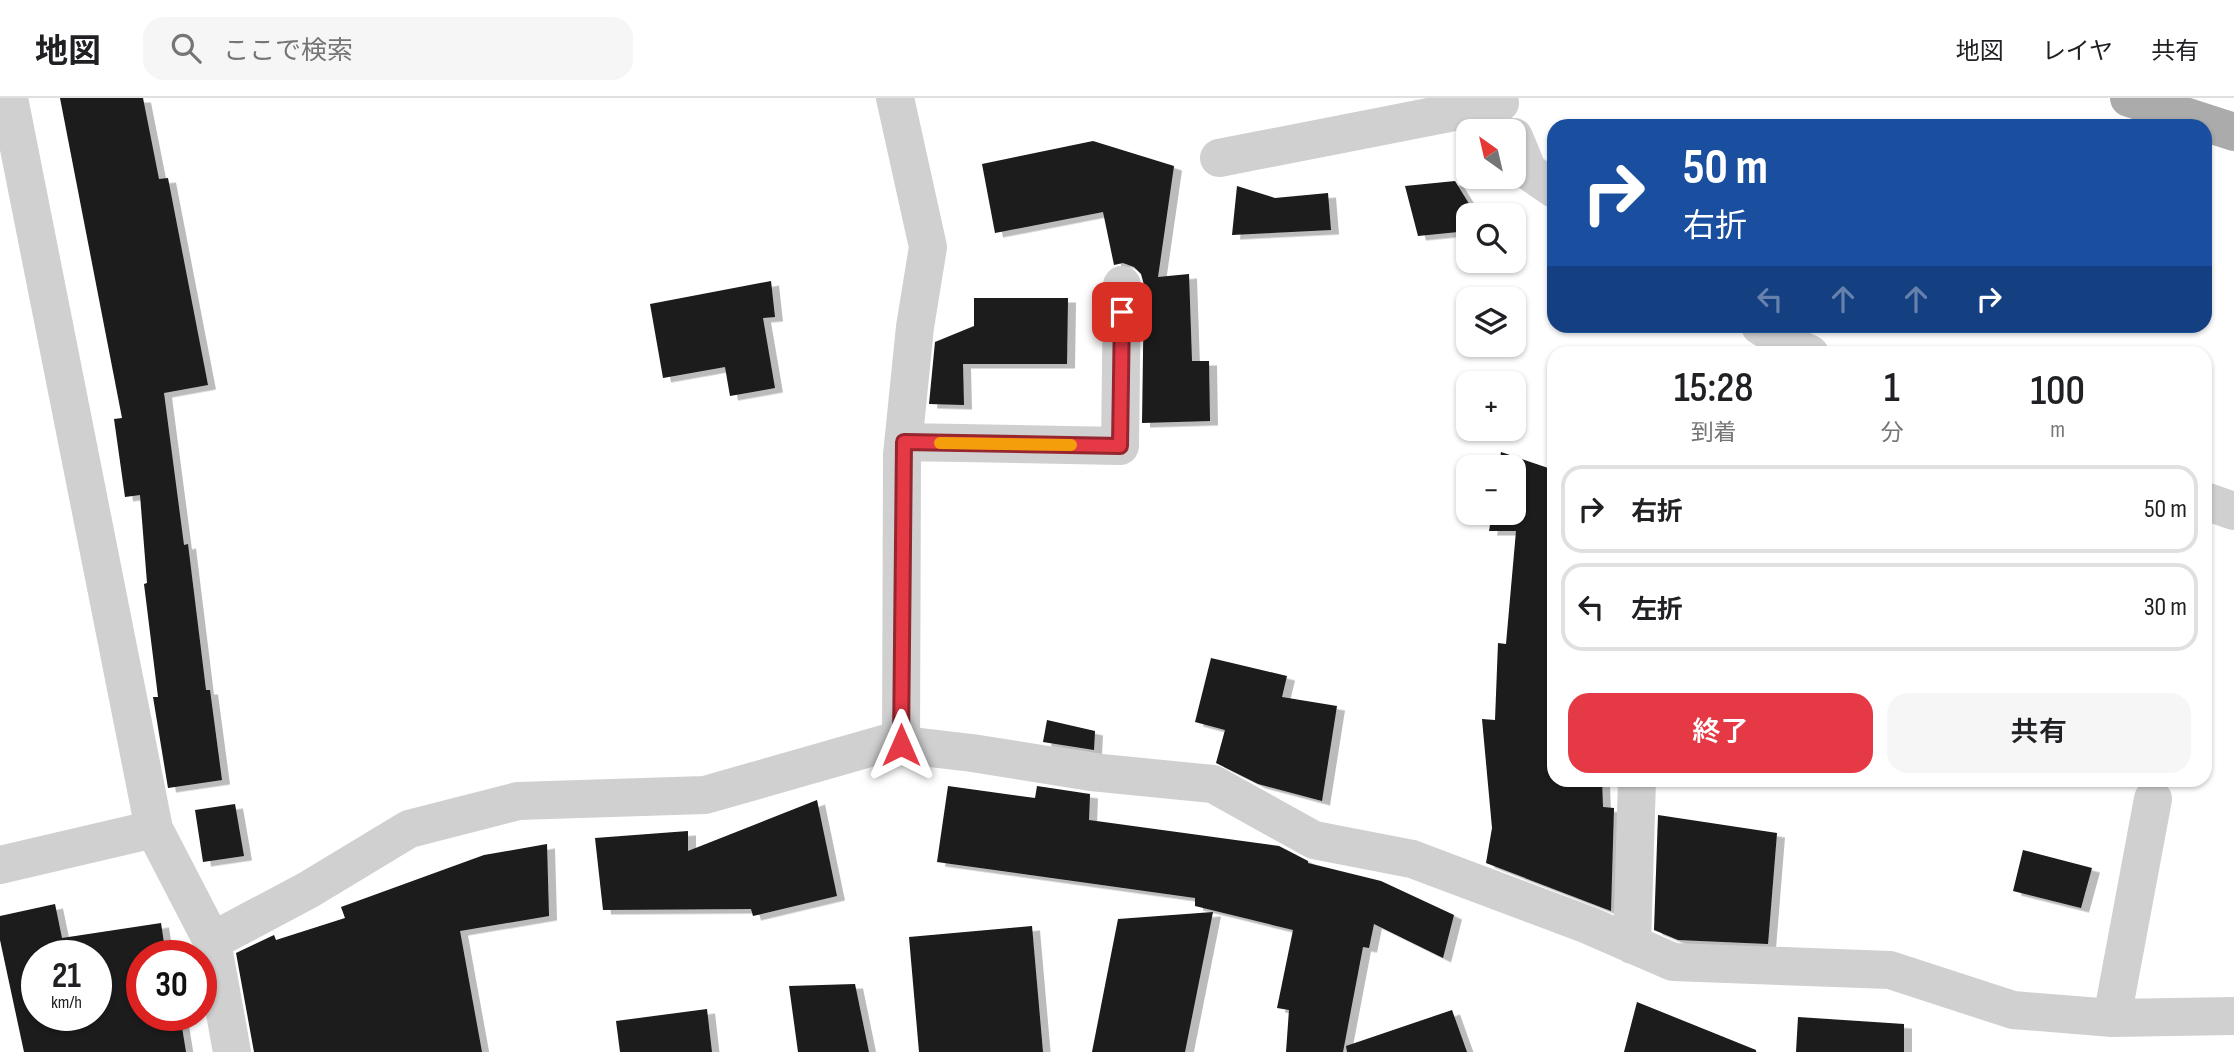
<!DOCTYPE html>
<html lang="ja">
<head>
<meta charset="utf-8">
<style>
  body { margin:0; font-family:"Sofia Sans Condensed","Noto Sans JP",sans-serif; background:#f6f6f6; color:#202124; height:100vh; display:flex; flex-direction:column; font-size:26px; white-space:nowrap }
  * { box-sizing:border-box; margin:0 }
  p { font-size:23px; color:#757577 }
  .icon { flex:none; width:38px; height:38px; fill:none; stroke:currentColor; stroke-width:2; stroke-linecap:round; stroke-linejoin:round }
  .map { position:relative; flex:1; overflow:hidden }
  .details { position:absolute; left:1547px; top:248px; width:665px; height:441px; display:flex; flex-direction:column; background:#fff; border-radius:21px; box-shadow:0 2px 5px #0004 }
  .details>* { flex:none }
  .top-card { position:absolute; left:1547px; top:21px; width:665px; height:214px; border-radius:21px; box-shadow:0 2px 5px #0004; background:#1a4fa0; color:#fff; overflow:hidden }
  .needle { width:46px; rotate:326deg }
  .tools { position:absolute; left:1456px; top:21px; display:grid; gap:14px }
  .tools a { display:grid; place-items:center; width:70px; height:70px; border-radius:14px; background:#fff; box-shadow:0 2px 5px #0004; font-size:35px }
  .speed { position:absolute; left:21px; top:842px; display:flex; gap:14px; font-size:35px; font-weight:700; text-align:center }
  .speed>* { display:grid; place-content:center; width:91px; height:91px; border-radius:50%; background:#fff; box-shadow:0 2px 5px #0004; line-height:1 }
  .speed small { font-size:18px; font-weight:400 }
  .speed .limit { border:10px solid #d22; background:#fff; color:#111 }
  .pin { position:absolute; display:grid; place-items:center; width:60px; height:60px; color:#fff; margin:-30px; border-radius:14px; box-shadow:0 4px 10px #0006 }
  .me { position:absolute; width:77px; margin:-38px; rotate:0deg; stroke-linejoin:round; filter:drop-shadow(0 0 5px #0008) }
  .turn { display:flex; align-items:center; gap:24px; height:147px; padding:0 21px; font-size:32px }
  .turn .icon { width:91px; height:91px; stroke-width:2.5 }
  .turn b { display:block; font-size:49px; line-height:60px }
  .lanes { display:flex; align-items:center; height:66px; padding:0 21px; background:#0003; justify-content:center; gap:35px; direction:ltr }
  .lanes .off { opacity:.35 }
  .eta { display:flex; justify-content:space-evenly; align-items:center; height:119px; text-align:center }
  .eta b { font-size:42px; font-weight:600; line-height:49px }
  .primary-button { display:flex; gap:14px; margin-top:auto; padding:14px 21px }
  .primary-button a { flex:1; height:80px; border-radius:21px; background:#e63946; color:#fff; font-size:28px; font-weight:600; line-height:80px; text-align:center }
  .primary-button a+a { background:#f6f6f6; color:#202124 }
  ul { padding:0; list-style:none }
  li { display:flex; align-items:center; gap:21px; height:88px; margin:0 14px 10px; padding:0 7px; border:4px solid #e0e0e0; border-radius:21px }
  li div { flex:1 }
  li b { display:block; font-size:26px }
  li em { font-style:normal }
  header { display:flex; align-items:center; gap:42px; box-sizing:border-box; height:98px; padding:0 35px; background:#fff; border-bottom:2px solid #e0e0e0 }
  header strong { font-size:33px }
  nav { display:flex; gap:38px; margin-inline-start:auto; font-size:24px }
  .search { width:490px; height:63px; background:#f6f6f6; display:flex; align-items:center; gap:18px; box-sizing:border-box; padding:0 24px; border-radius:21px; color:#757577; font-size:26px }
  .map>svg:first-child { display:block }
  .building { fill:#1a1a1a; fill-rule:evenodd; filter:url(#shadow) }
  .lines { fill:none; stroke-linecap:round; stroke-linejoin:round }
  .minor { stroke:#d0d0d0; stroke-width:38 }
  .major { stroke:#ababab; stroke-width:38 }
  .route-casing { stroke:#96252e; stroke-width:18 }
  .route { stroke:#e63946; stroke-width:12 }
  .slow { stroke:#f59e0b; stroke-width:12 }
</style>
</head>
<body>
<header>
<strong>地図</strong>
<div class="search"><svg class="icon" aria-label="search" viewBox="0 0 24 24"><circle cx="10" cy="10" r="6"/><path d="M15 15l6 6"/></svg>ここで検索</div>
<nav><a>地図</a><a>レイヤ</a><a>共有</a></nav>
</header>
<div class="map">
<svg width="2234" height="954" viewBox="0 0 2234 954">
  <defs>
    <filter id="shadow"><feDropShadow dx="8" dy="4.5" stdDeviation="0" flood-color="#0004"/></filter>
  </defs>
  <rect width="100%" height="100%" fill="#fff"/>
  <path class="building" d="M 60,0 L 143,0 L 159,81 L 168,80 L 208,287 L 164,295 L 184,447 L 188,446 L 206,592 L 210,592 L 222,682 L 168,690 L 153,599 L 158,599 L 144,486 L 147,485 L 140,397 L 125,399 L 114,321 L 122,320 Z
    M 1093,43 L 1174,68 L 1158,179 L 1189,176 L 1192,263 L 1209,263 L 1210,323 L 1142,325 L 1144,187 L 1141,176 L 1134,169 L 1123,165 L 1114,167 L 1103,114 L 995,135 L 982,66 Z
    M 1455,83 L 1476,117 L 1468,117 L 1468,133 L 1418,138 L 1405,88 Z
    M 1237,88 L 1275,100 L 1328,95 L 1331,132 L 1232,137 Z
    M 771,183 L 775,219 L 763,220 L 775,290 L 730,298 L 725,269 L 663,280 L 650,206 Z
    M 974,200 L 1068,200 L 1067,266 L 963,266 L 964,307 L 929,306 L 935,244 L 974,228 Z
    M 1501,354 L 1554,372 L 1554,682 L 1602,682 L 1603,709 L 1614,710 L 1611,813 L 1486,765 L 1492,730 L 1482,621 L 1495,622 L 1498,545 L 1506,546 L 1516,433 L 1489,433 L 1492,415 L 1514,415 L 1514,369 L 1499,369 Z
    M 1211,560 L 1287,578 L 1282,599 L 1337,608 L 1322,703 L 1258,686 L 1216,665 L 1225,632 L 1195,624 Z
    M 1047,622 L 1095,633 L 1094,652 L 1043,644 Z
    M 948,688 L 1035,700 L 1037,688 L 1090,696 L 1089,722 L 1279,748 L 1308,763 L 1308,765 L 1381,783 L 1454,817 L 1443,860 L 1374,826 L 1369,850 L 1363,849 L 1343,954 L 1286,954 L 1289,912 L 1277,910 L 1293,832 L 1195,808 L 1195,800 L 937,764 Z
    M 817,702 L 837,798 L 753,818 L 751,811 L 603,812 L 595,740 L 688,733 L 688,753 Z
    M 235,706 L 244,758 L 203,764 L 195,712 Z
    M 1658,717 L 1777,735 L 1768,846 L 1678,842 L 1654,832 Z
    M 547,746 L 549,818 L 460,833 L 482,954 L 254,954 L 236,855 L 274,837 L 276,842 L 345,820 L 341,809 L 484,757 Z
    M 2023,752 L 2092,770 L 2081,810 L 2013,793 Z
    M 55,806 L 62,840 L 161,825 L 166,858 L 142,858 L 142,917 L 180,917 L 186,954 L 24,954 L 0,842 L 0,818 ZM 37,858 L 96,858 L 96,917 L 37,917 Z
    M 1213,814 L 1185,954 L 1092,954 L 1118,821 Z
    M 1032,828 L 1043,954 L 919,954 L 909,839 Z
    M 855,886 L 869,954 L 798,954 L 789,888 Z
    M 1637,904 L 1756,952 L 1756,954 L 1624,954 Z
    M 707,911 L 712,954 L 620,954 L 616,923 Z
    M 1452,912 L 1467,954 L 1347,954 L 1346,948 Z
    M 1798,919 L 1904,926 L 1904,954 L 1796,954 Z"/>
  <g class="lines">
    <path class="minor" d="M 9,0 L 154,731 L 212,843 L 232,954
      M 895,0 L 928,149 L 915,229 L 902,357 L 901,647
      M 1514,39 L 1528,73 L 1554,91
      M 1219,60 L 1500,5
      M 1760,228 L 1795,249 L 1810,256
      M 904,344 L 1120,348 L 1122,187
      M 2205,403 L 2234,413
      M 0,767 L 154,731
      M 212,843 L 308,792 L 409,731 L 518,703 L 705,697 L 887,645 L 972,655 L 1091,674 L 1213,686 L 1314,742 L 1412,761 L 1588,827 L 1673,864 L 1890,872 L 2013,912 L 2112,920 L 2234,918
      M 1632,847 L 1637,682
      M 2112,920 L 2153,701"/>
    <path class="major" d="M 2129,0 L 2234,34"/>
  </g>
  <g class="lines">
    <defs>
      <path id="route" d="M 901,647 L 904,344 L 1120,348 L 1122,214"/>
    </defs>
    <use href="#route" class="route-casing"/>
    <use href="#route" class="route"/>
    <path class="slow" d="M 940,345 L 1071,347"/>
  </g>
</svg>
<div class="tools">
<a><svg class="needle" viewBox="-14 -14 28 28"><path d="M0-13l5 13h-10z" fill="#e53935"/><path d="M0 13l5-13h-10z" fill="#757577"/></svg></a>
<a><svg class="icon" aria-label="search" viewBox="0 0 24 24"><circle cx="10" cy="10" r="6"/><path d="M15 15l6 6"/></svg></a>
<a><svg class="icon" aria-label="layers" viewBox="0 0 24 24"><path d="M12 4l9 5-9 5-9-5zM3 14l9 5 9-5"/></svg></a>
<a>+</a>
<a>−</a>
</div>
<div class="speed"><div>21<small>km/h</small></div><div class="limit">30</div></div>
<div class="pin" style="left:1122px;top:214px;background:#d93025"><svg class="icon" aria-label="arrive" viewBox="0 0 24 24"><path d="M6 21V4h12l-3 4 3 4H6"/></svg></div>
<svg class="me" style="left:901px;top:647px" viewBox="-20 -20 40 40"><path d="M0-17L14 15 0 8-14 15z" fill="#e63946" stroke="#fff" stroke-width="4"/></svg>
<div class="top-card">
<div class="turn"><svg class="icon" aria-label="right" viewBox="0 0 24 24"><path d="M7 20v-9h11M14 6l5 5-5 5"/></svg><div><b>50 m</b>右折</div></div>
<div class="lanes"><svg class="icon off" aria-label="left" viewBox="0 0 24 24"><path d="M17 20v-9H6M10 6l-5 5 5 5"/></svg><svg class="icon off" aria-label="ahead" viewBox="0 0 24 24"><path d="M12 20V5M6 11l6-6 6 6"/></svg><svg class="icon off" aria-label="ahead" viewBox="0 0 24 24"><path d="M12 20V5M6 11l6-6 6 6"/></svg><svg class="icon" aria-label="right" viewBox="0 0 24 24"><path d="M7 20v-9h11M14 6l5 5-5 5"/></svg></div>
</div>
<section class="details">
<div class="eta">
<div><b>15:28</b><p>到着</p></div>
<div><b>1</b><p>分</p></div>
<div><b>100</b><p>m</p></div>
</div>
<ul>
<li><svg class="icon" aria-label="right" viewBox="0 0 24 24"><path d="M7 20v-9h11M14 6l5 5-5 5"/></svg><div><b>右折</b></div><em>50 m</em></li>
<li><svg class="icon" aria-label="left" viewBox="0 0 24 24"><path d="M17 20v-9H6M10 6l-5 5 5 5"/></svg><div><b>左折</b></div><em>30 m</em></li>
</ul>
<div class="primary-button"><a>終了</a><a>共有</a></div>
</section>
</div>
</body>
</html>
